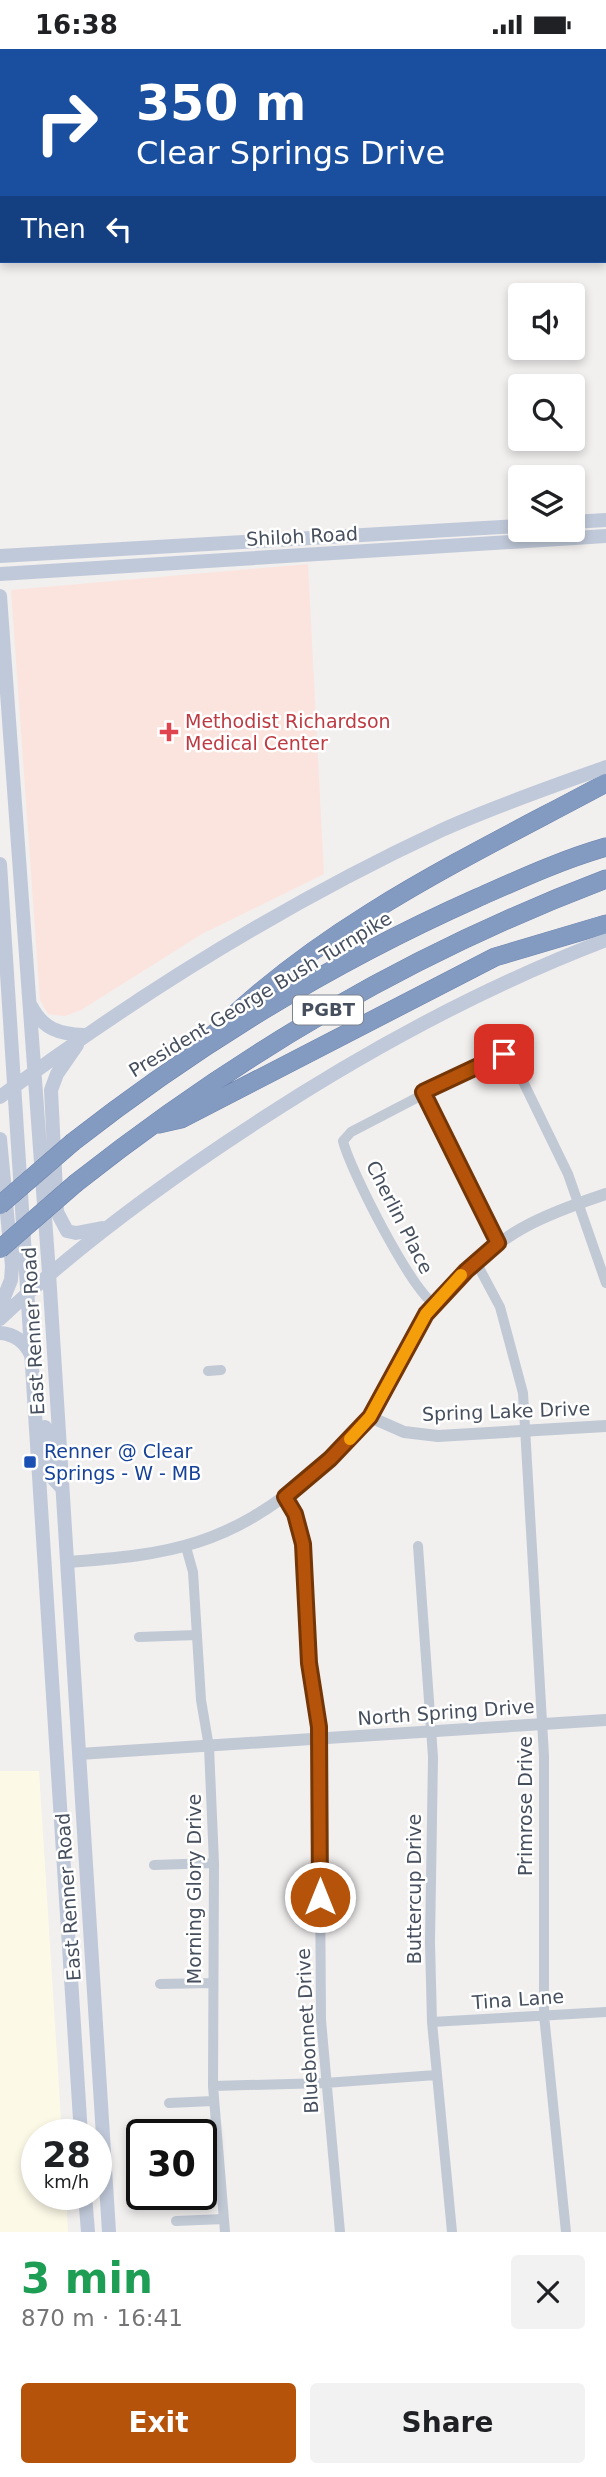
<!DOCTYPE html>
<html lang="en">
<head>
<meta charset="utf-8">
<style>
  body { margin:0; font-family:"DejaVu Sans",sans-serif; background:#f2f2f2; color:#202124; height:100vh; display:flex; flex-direction:column; font-size:26px; white-space:nowrap }
  * { box-sizing:border-box; margin:0 }
  p { font-size:23px; color:#757577 }
  .icon { flex:none; width:38px; height:38px; fill:none; stroke:currentColor; stroke-width:2; stroke-linecap:round; stroke-linejoin:round }
  .map { position:relative; height:2183px; overflow:hidden }
  .drawer { display:flex; flex-direction:column; background:#fff; flex:1 }
  .drawer>* { flex:none }
  .guide { position:absolute; left:0px; top:0px; width:607px; height:214px; box-shadow:0 4px 10px #0003; background:#1a4fa0; color:#fff; overflow:hidden }
  .controls { position:absolute; left:508px; top:234px; display:grid; gap:14px }
  .controls a { display:grid; place-items:center; width:77px; height:77px; border-radius:7px; background:#fff; box-shadow:0 4px 10px #0003; font-size:35px }
  .speed { position:absolute; left:21px; top:2070px; display:flex; gap:14px; font-size:35px; font-weight:700; text-align:center }
  .speed>* { display:grid; place-content:center; width:91px; height:91px; border-radius:50%; background:#fff; box-shadow:0 4px 10px #0003; line-height:1 }
  .speed small { font-size:18px; font-weight:400 }
  .speed .limit { border:4px solid #111; border-radius:10px; background:#fff; color:#111 }
  .pin { position:absolute; display:grid; place-items:center; width:60px; height:60px; color:#fff; margin:-30px; border-radius:14px; box-shadow:0 4px 10px #0006 }
  .me { position:absolute; width:77px; margin:-38px; rotate:0deg; stroke-linejoin:round; filter:drop-shadow(0 0 5px #0008) }
  .turn { display:flex; align-items:center; gap:24px; height:147px; padding:0 21px; font-size:32px }
  .turn .icon { width:91px; height:91px; stroke-width:2.5 }
  .turn b { display:block; font-size:49px; line-height:60px }
  .then { display:flex; align-items:center; height:66px; padding:0 21px; background:#0003; gap:14px; font-size:26px }
  .round { display:grid; place-items:center; flex:none; width:74px; height:74px; border-radius:7px; background:#f2f2f2 }
  .headline { display:flex; align-items:center; justify-content:space-between; height:119px; padding:0 21px }
  h1 { font-size:42px; font-weight:700; line-height:52px; color:#1e9e55 }
  .action { display:flex; gap:14px; margin-top:auto; padding:14px 21px }
  .action a { flex:1; height:80px; border-radius:7px; background:#b45309; color:#fff; font-size:28px; font-weight:700; line-height:80px; text-align:center }
  .action a+a { background:#f2f2f2; color:#202124 }
  .status { display:flex; justify-content:space-between; align-items:center; height:49px; padding:0 35px; background:#fff; direction:ltr }
  .status svg { height:19px; fill:currentColor }
  .map>svg:first-child { display:block }
  .commercial { fill:#fdf9e7 }
  .medical { fill:#fce4de }
  .lines { fill:none; stroke-linecap:round; stroke-linejoin:round }
  .motorway-casing { stroke:#6e85ad; stroke-width:19 }
  .minor { stroke:#c1c9d5; stroke-width:10 }
  .tertiary { stroke:#c1c9d5; stroke-width:12 }
  .secondary { stroke:#c0c9d9; stroke-width:14 }
  .motorway { stroke:#839ac1; stroke-width:18 }
  .motorway-bridge-casing { stroke:#6e85ad; stroke-width:19; stroke-linecap:butt }
  .motorway-bridge { stroke:#839ac1; stroke-width:18 }
  .route-casing { stroke:#753606; stroke-width:18 }
  .route { stroke:#b45309; stroke-width:12 }
  .slow { stroke:#f59e0b; stroke-width:12 }
  .health-dot { fill:#e0444e; stroke:#fff; stroke-width:2.5 }
  .transit-dot { fill:#1a4fb4; stroke:#fff; stroke-width:2.5 }
  .labels { text-anchor:middle; stroke-width:5; stroke-linejoin:round; paint-order:stroke }
  .shield { fill:#fff; stroke:#7e848e; stroke-width:2 }
  .shield-label { font-size:18px; font-weight:bold; fill:#464f5e }
  .street-label { font-size:19px; fill:#464f5e; stroke:#fff }
  .health-label { font-size:19px; fill:#be3a42; stroke:#fff; text-anchor:start }
  .transit-label { font-size:19px; fill:#164399; stroke:#fff; text-anchor:start }
</style>
</head>
<body>
<div class="status"><b>16:38</b><svg viewBox="0 0 49 12"><path d="M0 12V9h3v3zM5 12V6h3v6zM10 12V3h3v9zM15 12V0h3v12zM26 1h20v11H26zM47 4h2v5h-2z"/></svg></div>
<div class="map">
<svg width="606" height="2183" viewBox="0 0 606 2183">
  <rect width="100%" height="100%" fill="#f2efef"/>
  <path class="commercial" d="M 0,1722 L 39,1722 L 62,2086 L 37,2086 L 37,2146 L 66,2146 L 68,2183 L 0,2183 Z"/>
  <path class="medical" d="M 308,515 L 324,825 L 202,885 L 81,961 L 65,967 L 48,965 L 40,951 L 11,541 Z"/>
  <g class="lines">
    <defs>
      <path id="motorway" d="M 213,986 C 325,874 468,808 606,734
        M 159,1075 L 181,1070 L 495,908 L 606,875
        M 73,1093 C 197,996 333,913 477,849 C 520,830 561,811 606,798
        M 76,1134 C 239,1005 411,904 606,830"/>
    </defs>
    <use href="#motorway" class="motorway-casing"/>
    <path class="minor" d="M 423,1043 L 498,1194
      M 476,1213 L 500,1258 L 523,1344 L 544,1707 L 544,1966 L 566,2183
      M 434,1255 C 410,1238 351,1123 343,1092 L 351,1083 L 499,1006 L 509,1007 L 513,1012 L 568,1125 L 606,1234
      M 208,1322 L 221,1321
      M 285,1449 L 295,1465 L 303,1495 L 309,1614 L 319,1678 L 321,1971 L 340,2183
      M 418,1497 L 433,1708 L 430,1893 L 432,1973 L 452,2183
      M 186,1498 L 193,1523 L 201,1651 L 209,1698 L 214,1814 L 213,2037 L 225,2183
      M 139,1588 L 197,1586
      M 154,1816 L 214,1814
      M 160,1935 L 213,1934
      M 432,1973 L 606,1963
      M 213,2037 L 325,2034 L 436,2026
      M 169,2054 L 213,2052
      M 176,2172 L 224,2170"/>
    <path class="tertiary" d="M 370,1368 L 404,1383 L 438,1387 L 606,1377
      M 67,1513 C 171,1506 229,1496 311,1426 C 332,1409 356,1389 371,1366 C 392,1335 406,1300 425,1268 C 432,1255 443,1246 453,1235 C 502,1183 540,1167 606,1145
      M 79,1705 L 606,1671"/>
    <path class="secondary" d="M 572,473 L 606,471
      M 0,507 L 520,477
      M 0,525 L 606,487
      M 0,547 L 49,1224 L 109,2183
      M 0,815 L 81,2086
      M 31,957 C 43,980 59,985 84,986
      M 77,996 L 57,1025 L 51,1041 L 57,1163 L 67,1182 L 76,1184 L 102,1179
      M 0,1048 C 139,945 285,854 442,781 C 495,757 551,738 606,718
      M 0,1090 L 12,1217 L 11,1231 L 0,1258
      M 0,1270 C 79,1195 166,1132 257,1073 C 367,1001 483,938 606,891
      M 0,1284 C 15,1285 25,1293 31,1306
      M 45,1378 L 50,1426 L 61,1438
      M 85,2146 L 88,2183"/>
    <use href="#motorway" class="motorway"/>
    <defs>
      <path id="motorway-bridge" d="M 0,1156 L 73,1093
        M 0,1200 L 76,1134"/>
    </defs>
    <use href="#motorway-bridge" class="motorway-bridge-casing"/>
    <use href="#motorway-bridge" class="motorway-bridge"/>
  </g>
  <g class="lines">
    <defs>
      <path id="route" d="M 320,1848 L 319,1678 L 309,1614 L 303,1495 L 295,1465 L 285,1448 L 330,1410 L 370,1368 L 426,1265 L 466,1222 L 498,1194 L 423,1043 L 504,1005"/>
    </defs>
    <use href="#route" class="route-casing"/>
    <use href="#route" class="route"/>
    <path class="slow" d="M 350,1390 L 370,1368 L 426,1265 L 461,1226"/>
  </g>
  <path class="health-dot" d="M165.5 672.5h7v7h7v7h-7v7h-7v-7h-7v-7h7z"/>
  <rect class="transit-dot" x="23" y="1406" width="14" height="14" rx="3.5"/>
  <g class="labels">
    <rect class="shield" x="293" y="946.5" width="70" height="29" rx="5"/>
    <g class="shield-label">
      <text x="328" y="967">PGBT</text>
    </g>
    <g class="street-label">
      <text transform="translate(302 487) rotate(-3)" y="7">Shiloh Road</text>
      <text transform="translate(260 945) rotate(-31)" y="7">President George Bush Turnpike</text>
      <text transform="translate(400 1168) rotate(63)" y="7">Cherlin Place</text>
      <text transform="translate(33 1282) rotate(-93)" y="7">East Renner Road</text>
      <text transform="translate(506 1362) rotate(-2)" y="7">Spring Lake Drive</text>
      <text transform="translate(446 1663) rotate(-4)" y="7">North Spring Drive</text>
      <text transform="translate(525 1757) rotate(-90)" y="7">Primrose Drive</text>
      <text transform="translate(194 1840) rotate(-90)" y="7">Morning Glory Drive</text>
      <text transform="translate(414 1840) rotate(-90)" y="7">Buttercup Drive</text>
      <text transform="translate(68 1848) rotate(-94)" y="7">East Renner Road</text>
      <text transform="translate(518 1950) rotate(-4)" y="7">Tina Lane</text>
      <text transform="translate(307 1982) rotate(-93)" y="7">Bluebonnet Drive</text>
    </g>
    <g class="health-label">
      <text x="185" y="679">Methodist Richardson<tspan x="185" dy="22">Medical Center</tspan></text>
    </g>
    <g class="transit-label">
      <text x="44" y="1409">Renner @ Clear<tspan x="44" dy="22">Springs - W - MB</tspan></text>
    </g>
  </g>
</svg>
<div class="controls">
<a><svg class="icon" aria-label="sound" viewBox="0 0 24 24"><path d="M4 9h4l5-4v14l-5-4H4zM17 9q2 3 0 6"/></svg></a>
<a><svg class="icon" aria-label="search" viewBox="0 0 24 24"><circle cx="10" cy="10" r="6"/><path d="M15 15l6 6"/></svg></a>
<a><svg class="icon" aria-label="layers" viewBox="0 0 24 24"><path d="M12 4l9 5-9 5-9-5zM3 14l9 5 9-5"/></svg></a>
</div>
<div class="speed"><div>28<small>km/h</small></div><div class="limit">30</div></div>
<div class="pin" style="left:504px;top:1005px;background:#d93025"><svg class="icon" aria-label="arrive" viewBox="0 0 24 24"><path d="M6 21V4h12l-3 4 3 4H6"/></svg></div>
<svg class="me" style="left:320px;top:1848px" viewBox="-20 -20 40 40"><circle r="17" fill="#b45309" stroke="#fff" stroke-width="3"/><path d="M0-11L8 9 0 5-8 9z" fill="#fff"/></svg>
<div class="guide">
<div class="turn"><svg class="icon" aria-label="right" viewBox="0 0 24 24"><path d="M7 20v-9h11M14 6l5 5-5 5"/></svg><div><b>350 m</b>Clear Springs Drive</div></div>
<div class="then">Then<svg class="icon" aria-label="left" viewBox="0 0 24 24"><path d="M17 20v-9H6M10 6l-5 5 5 5"/></svg></div>
</div>
</div>
<section class="drawer">
<div class="headline"><div><h1>3 min</h1><p>870 m · 16:41</p></div><a class="round"><svg class="icon" aria-label="close" viewBox="0 0 24 24"><path d="M6 6l12 12M18 6L6 18"/></svg></a></div>
<div class="action"><a>Exit</a><a>Share</a></div>
</section>
</body>
</html>
